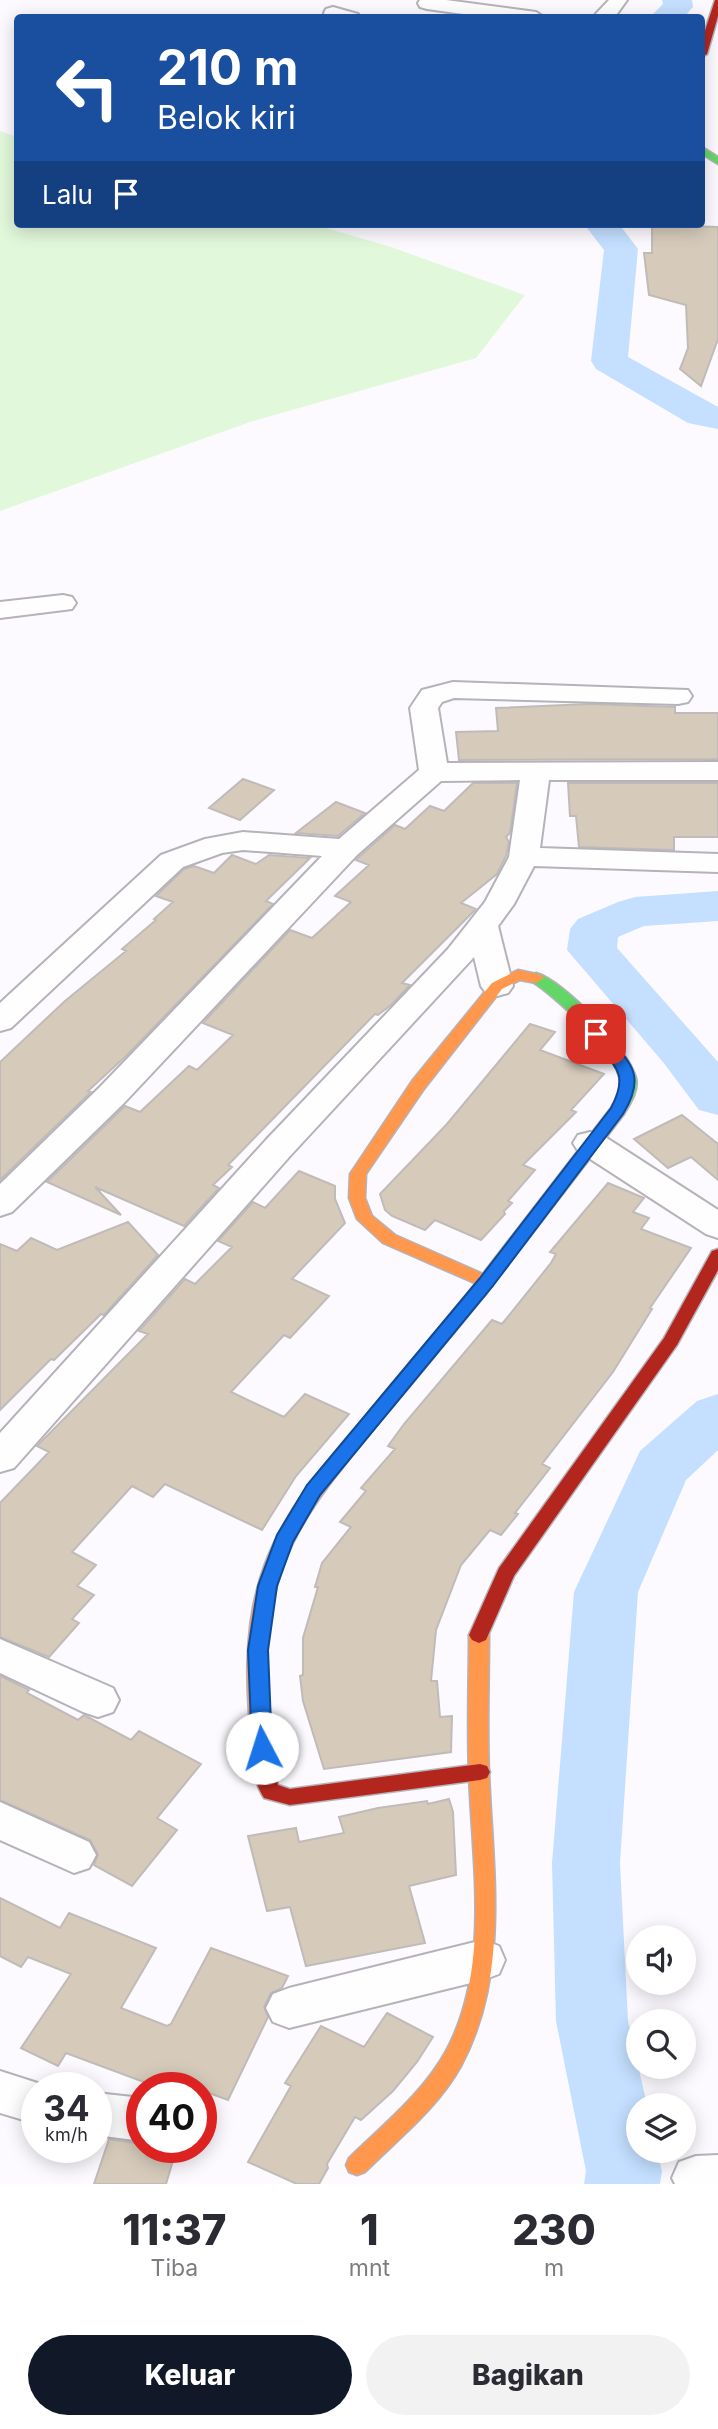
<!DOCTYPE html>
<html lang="id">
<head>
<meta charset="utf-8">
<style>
  body { margin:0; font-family:Inter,sans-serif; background:#f2f2f3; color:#2b2b33; height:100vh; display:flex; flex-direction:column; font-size:26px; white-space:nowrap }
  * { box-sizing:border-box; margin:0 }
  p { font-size:23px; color:#7c7c81 }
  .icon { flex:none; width:38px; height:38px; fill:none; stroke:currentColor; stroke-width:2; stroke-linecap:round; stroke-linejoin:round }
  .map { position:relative; height:2184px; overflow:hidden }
  .drawer { display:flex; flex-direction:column; background:#fff; flex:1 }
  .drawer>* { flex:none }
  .hud { position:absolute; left:14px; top:14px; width:691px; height:214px; border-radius:7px; box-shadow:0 4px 18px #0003; background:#1a4fa0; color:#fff; overflow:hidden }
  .controls { position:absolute; left:626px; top:1925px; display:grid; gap:14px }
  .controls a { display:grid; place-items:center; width:70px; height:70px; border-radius:50%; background:#fff; box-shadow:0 4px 18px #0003; font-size:35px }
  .speed { position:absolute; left:21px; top:2072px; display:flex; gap:14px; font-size:35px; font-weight:700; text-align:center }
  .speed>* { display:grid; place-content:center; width:91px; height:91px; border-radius:50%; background:#fff; box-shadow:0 4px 18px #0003; line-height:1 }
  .speed small { font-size:18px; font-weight:400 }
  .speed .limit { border:10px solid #d22; background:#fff; color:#111 }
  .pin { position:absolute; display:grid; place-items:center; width:60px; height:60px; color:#fff; margin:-30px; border-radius:14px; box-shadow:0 4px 10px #0006 }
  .me { position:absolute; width:77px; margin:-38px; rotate:355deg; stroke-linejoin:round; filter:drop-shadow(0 0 5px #0008) }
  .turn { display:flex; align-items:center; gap:24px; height:147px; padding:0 28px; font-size:32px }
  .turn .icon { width:91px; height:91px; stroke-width:2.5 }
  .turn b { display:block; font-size:49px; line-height:60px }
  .then { display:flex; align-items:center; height:66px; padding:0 28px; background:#0003; gap:14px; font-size:26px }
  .eta { display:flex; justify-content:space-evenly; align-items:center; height:119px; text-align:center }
  .eta b { font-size:42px; font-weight:800; line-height:49px }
  .cta { display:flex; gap:14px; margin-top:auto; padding:14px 28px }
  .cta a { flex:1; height:80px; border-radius:42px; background:#111827; color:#fff; font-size:28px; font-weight:800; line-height:80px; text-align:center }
  .cta a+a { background:#f2f2f3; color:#2b2b33 }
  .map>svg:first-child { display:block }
  .green { fill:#e1f8da }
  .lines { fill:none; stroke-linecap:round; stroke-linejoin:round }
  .river { fill:#c4dfff; fill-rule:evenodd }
  .building { fill:#d6cbbb; stroke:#c0bbb9; stroke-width:2 }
  .street-casing { stroke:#b6b2b9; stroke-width:4 }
  .fast-casing { stroke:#b6b2b9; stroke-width:3 }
  .slow-casing { stroke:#b6b2b9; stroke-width:3 }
  .jam-casing { stroke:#b6b2b9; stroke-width:3 }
  .street { fill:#fffeff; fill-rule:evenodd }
  .fast { fill:#63d668; fill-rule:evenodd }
  .slow { fill:#ff974d; fill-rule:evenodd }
  .jam { fill:#b3261e; fill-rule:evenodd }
  .route { fill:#1a73e8; stroke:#114b97; stroke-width:2 }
</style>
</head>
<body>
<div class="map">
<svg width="718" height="2184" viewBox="0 0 718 2184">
  <rect width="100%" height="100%" fill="#fcfafe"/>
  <path class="green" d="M 0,131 L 17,137 L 18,224 L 312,224 L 391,247 L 525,295 L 476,358 L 250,422 L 0,511 Z"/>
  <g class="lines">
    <path class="river" d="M 662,0 L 692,0 L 693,7 L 683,18 L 649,18 L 663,4 Z
      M 584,224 L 619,224 L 638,249 L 628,357 L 718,407 L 718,429 L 688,423 L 596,369 L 591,361 L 604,250 Z
      M 718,891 L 718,921 L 644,926 L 618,937 L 617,948 L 718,1062 L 718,1115 L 699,1110 L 663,1062 L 567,950 L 570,929 L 578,919 L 618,902 L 635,897 Z
      M 718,1394 L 718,1450 L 686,1480 L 638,1592 L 620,1863 L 628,2021 L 647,2105 L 639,2105 L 639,2151 L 657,2151 L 662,2171 L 660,2184 L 584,2184 L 586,2171 L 556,2021 L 552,1863 L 574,1592 L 640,1451 L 697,1401 Z"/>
  </g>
  <path class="building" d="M 652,225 L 718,227 L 718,339 L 701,386 L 680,369 L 688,348 L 686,305 L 649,295 L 644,253 L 652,253 Z
    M 588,704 L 675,707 L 675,713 L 718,713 L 718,759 L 459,760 L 456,732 L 498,731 L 496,708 Z
    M 243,779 L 274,790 L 240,820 L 209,808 Z
    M 473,783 L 517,783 L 510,833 L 506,837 L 509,842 L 506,856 L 497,874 L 461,903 L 476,909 L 402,983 L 410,985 L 391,1005 L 378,1015 L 375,1014 L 228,1165 L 232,1167 L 213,1185 L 219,1188 L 184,1226 L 95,1187 L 121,1215 L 47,1182 L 125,1106 L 140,1112 L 189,1066 L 197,1070 L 233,1035 L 203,1023 L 290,930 L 312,938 L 351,902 L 335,896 L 369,865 L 356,860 L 359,857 L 395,825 L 405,829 L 430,806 L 444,811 Z
    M 568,783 L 718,783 L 718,837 L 674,837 L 674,850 L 579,847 L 576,816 L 570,816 Z
    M 336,802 L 365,813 L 338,836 L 296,833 Z
    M 232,855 L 256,864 L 269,855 L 310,858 L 266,901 L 273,904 L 127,1055 L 88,1091 L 91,1092 L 0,1180 L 0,1062 L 65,1001 L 126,951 L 122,949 L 156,920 L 154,919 L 173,902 L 156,896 L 184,869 L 194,866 L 214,873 Z
    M 530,1024 L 555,1032 L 540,1050 L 604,1074 L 571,1110 L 576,1112 L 523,1165 L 535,1170 L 508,1201 L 512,1203 L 504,1211 L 505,1214 L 481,1240 L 435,1220 L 425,1230 L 392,1216 L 385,1210 L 380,1194 L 447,1124 Z
    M 682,1115 L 718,1144 L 718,1180 L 691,1157 L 668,1168 L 634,1139 Z
    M 299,1171 L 335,1186 L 335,1199 L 345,1223 L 292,1279 L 329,1296 L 290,1338 L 284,1335 L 231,1392 L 284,1417 L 305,1394 L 349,1414 L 296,1476 L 262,1530 L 165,1484 L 153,1497 L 132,1486 L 72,1552 L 96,1565 L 77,1586 L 94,1595 L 72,1619 L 79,1623 L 49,1657 L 0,1637 L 0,1503 L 49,1452 L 37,1446 L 148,1334 L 139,1331 L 185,1279 L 195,1284 L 232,1247 L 218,1241 L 253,1202 L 265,1208 Z
    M 608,1183 L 644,1198 L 633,1212 L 649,1218 L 641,1229 L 691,1248 L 650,1308 L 652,1309 L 613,1372 L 542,1464 L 550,1468 L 515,1513 L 518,1514 L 501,1535 L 490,1530 L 461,1565 L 436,1630 L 431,1681 L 437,1681 L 440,1717 L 452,1716 L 451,1752 L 324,1769 L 303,1701 L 300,1676 L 303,1675 L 303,1638 L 318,1587 L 315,1587 L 322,1563 L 351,1527 L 340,1522 L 366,1491 L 361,1488 L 395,1449 L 388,1446 L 404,1424 L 492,1320 L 502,1324 L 551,1263 L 556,1254 L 550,1252 Z
    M 128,1222 L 158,1255 L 104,1315 L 101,1314 L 54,1360 L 51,1359 L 0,1410 L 0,1244 L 17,1251 L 31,1238 L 57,1250 Z
    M 0,1676 L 29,1690 L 27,1693 L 78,1720 L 84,1715 L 131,1740 L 139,1731 L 201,1764 L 157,1818 L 177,1830 L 132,1886 L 94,1865 L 98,1854 L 90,1840 L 0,1800 Z
    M 449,1799 L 453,1812 L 456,1875 L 409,1886 L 425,1943 L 306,1966 L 290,1907 L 267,1911 L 248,1836 L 296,1828 L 299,1842 L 344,1833 L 339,1817 L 378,1808 L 427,1801 L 428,1804 Z
    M 0,1898 L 60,1928 L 69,1913 L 156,1948 L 121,2008 L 167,2026 L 171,2024 L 211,1948 L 288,1976 L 282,1988 L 271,1993 L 264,2007 L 268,2017 L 228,2100 L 201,2090 L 201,2088 L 160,2088 L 66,2053 L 58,2066 L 21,2048 L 71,1974 L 28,1957 L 21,1967 L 0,1956 Z
    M 387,2013 L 433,2037 L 417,2062 L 393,2091 L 361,2120 L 355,2117 L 327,2164 L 328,2168 L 319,2184 L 297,2184 L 248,2162 L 291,2086 L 285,2083 L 321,2026 L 364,2047 Z
    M 109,2139 L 142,2144 L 142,2147 L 177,2147 L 166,2184 L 94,2184 Z"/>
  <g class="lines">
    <defs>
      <path id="street" d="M 420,0 L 446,0 L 536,12 L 545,18 L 492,18 L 427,9 L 420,7 L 418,3 Z
        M 609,0 L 627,0 L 614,18 L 592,18 Z
        M 333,7 L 358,14 L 360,18 L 326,17 L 324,13 L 326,9 Z
        M 63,595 L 72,597 L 76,603 L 72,609 L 0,618 L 0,602 Z
        M 453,682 L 688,690 L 692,696 L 688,702 L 678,704 L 454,698 L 442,702 L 438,708 L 447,763 L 718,762 L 718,780 L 549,780 L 540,848 L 718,854 L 718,872 L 534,866 L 514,904 L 498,926 L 513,986 L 508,993 L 497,996 L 486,993 L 481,986 L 474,957 L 290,1156 L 14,1468 L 0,1472 L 0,1433 L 266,1140 L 448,949 L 485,902 L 509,857 L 520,780 L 441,781 L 357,855 L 124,1103 L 12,1212 L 0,1216 L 0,1184 L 100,1087 L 322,856 L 243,850 L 222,853 L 183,867 L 11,1028 L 0,1031 L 0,1003 L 161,855 L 205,839 L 243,832 L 339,839 L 419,770 L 410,708 L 422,690 Z
        M 590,1132 L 602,1135 L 718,1210 L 718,1238 L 706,1234 L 578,1151 L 573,1143 L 578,1135 Z
        M 0,1639 L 113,1688 L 119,1700 L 113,1712 L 98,1717 L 83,1712 L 0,1673 Z
        M 0,1802 L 89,1842 L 96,1855 L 89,1868 L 74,1873 L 0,1840 Z
        M 483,1940 L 499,1946 L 505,1960 L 499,1974 L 483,1980 L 289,2028 L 273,2022 L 266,2008 L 273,1994 L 289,1988 Z
        M 0,2071 L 53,2088 L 37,2088 L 37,2124 L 0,2113 Z
        M 96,2093 L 142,2098 L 142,2141 L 96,2135 Z
        M 718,2155 L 718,2184 L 675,2184 L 672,2178 L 679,2162 L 696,2156 Z"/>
      <path id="fast" d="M 702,147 L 718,157 L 718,164 L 702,154 Z
        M 536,973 C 565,981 628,1049 636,1078 C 639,1091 630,1104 624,1114 L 484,1296 L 472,1296 L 469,1292 L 472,1288 L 611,1108 C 616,1100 621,1091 620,1082 C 618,1053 555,996 531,981 L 528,978 Z"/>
      <path id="slow" d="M 518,970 L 541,975 L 544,978 L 536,983 L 520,980 L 502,989 L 424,1089 L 366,1174 L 365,1198 L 372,1216 L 395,1235 L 492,1278 L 494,1282 L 492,1286 L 486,1288 L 383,1243 L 357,1219 L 349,1198 L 350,1174 L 412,1081 L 492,983 Z
        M 478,1286 L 484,1288 L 487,1292 L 484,1296 C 448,1340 412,1384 375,1427 C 341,1470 303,1512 284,1564 C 260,1627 266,1698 274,1764 L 271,1770 L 264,1772 L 257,1770 L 254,1764 C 246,1698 241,1627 265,1564 C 286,1508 325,1463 363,1419 C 399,1375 436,1332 472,1288 Z
        M 479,1627 L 486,1630 L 489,1635 C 489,1681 487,1727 489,1773 C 493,1872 510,1975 461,2066 C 438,2108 398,2139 365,2172 L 357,2175 L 349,2172 L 346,2165 L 349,2158 C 383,2125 423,2093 446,2051 C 491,1968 472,1864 469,1774 C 467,1727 469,1681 469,1635 L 472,1630 Z"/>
      <path id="jam" d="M 715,0 L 718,0 L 718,16 L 707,54 L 702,57 L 702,40 Z
        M 718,1249 L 718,1270 L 677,1345 L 514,1576 L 486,1640 L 479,1643 L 472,1640 L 469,1635 L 499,1568 L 664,1338 L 712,1251 Z
        M 264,1756 L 271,1758 L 278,1785 L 290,1789 L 480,1764 L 487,1766 L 490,1772 L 487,1778 L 480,1780 L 290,1805 L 264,1798 C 257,1787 251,1771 257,1758 Z"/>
    </defs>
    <use href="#street" class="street-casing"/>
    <use href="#fast" class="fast-casing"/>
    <use href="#slow" class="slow-casing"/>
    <use href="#jam" class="jam-casing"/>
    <use href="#street" class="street"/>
    <use href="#fast" class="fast"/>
    <use href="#slow" class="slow"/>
    <use href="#jam" class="jam"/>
  </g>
  <path class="route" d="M 596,1029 L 602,1031 C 629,1062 648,1073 623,1114 L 492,1287 L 320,1495 L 293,1542 L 277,1586 L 268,1650 L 272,1748 L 269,1753 L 262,1756 L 255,1753 L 252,1748 L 248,1650 L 258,1586 L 277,1535 L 307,1485 L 480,1278 L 611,1108 C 632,1068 610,1065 588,1034 Z"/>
</svg>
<div class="controls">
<a><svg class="icon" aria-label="sound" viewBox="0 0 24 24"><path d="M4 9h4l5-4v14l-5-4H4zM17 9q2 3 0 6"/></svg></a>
<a><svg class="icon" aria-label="search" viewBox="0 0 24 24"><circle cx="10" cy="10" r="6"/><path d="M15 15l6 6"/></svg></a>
<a><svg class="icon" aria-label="layers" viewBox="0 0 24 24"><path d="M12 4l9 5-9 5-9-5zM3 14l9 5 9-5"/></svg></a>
</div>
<div class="speed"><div>34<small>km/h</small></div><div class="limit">40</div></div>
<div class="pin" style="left:596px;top:1034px;background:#d93025"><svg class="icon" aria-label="arrive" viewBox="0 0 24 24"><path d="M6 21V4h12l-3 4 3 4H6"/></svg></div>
<svg class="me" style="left:262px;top:1748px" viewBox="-20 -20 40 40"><circle r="19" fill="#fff"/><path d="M0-13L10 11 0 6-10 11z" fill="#1a73e8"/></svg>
<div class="hud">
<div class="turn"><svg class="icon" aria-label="left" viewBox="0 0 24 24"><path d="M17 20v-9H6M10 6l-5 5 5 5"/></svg><div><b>210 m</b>Belok kiri</div></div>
<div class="then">Lalu<svg class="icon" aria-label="arrive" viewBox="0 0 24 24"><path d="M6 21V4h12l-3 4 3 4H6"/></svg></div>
</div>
</div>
<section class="drawer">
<div class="eta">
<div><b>11:37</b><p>Tiba</p></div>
<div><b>1</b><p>mnt</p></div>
<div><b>230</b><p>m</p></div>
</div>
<div class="cta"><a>Keluar</a><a>Bagikan</a></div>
</section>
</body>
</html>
